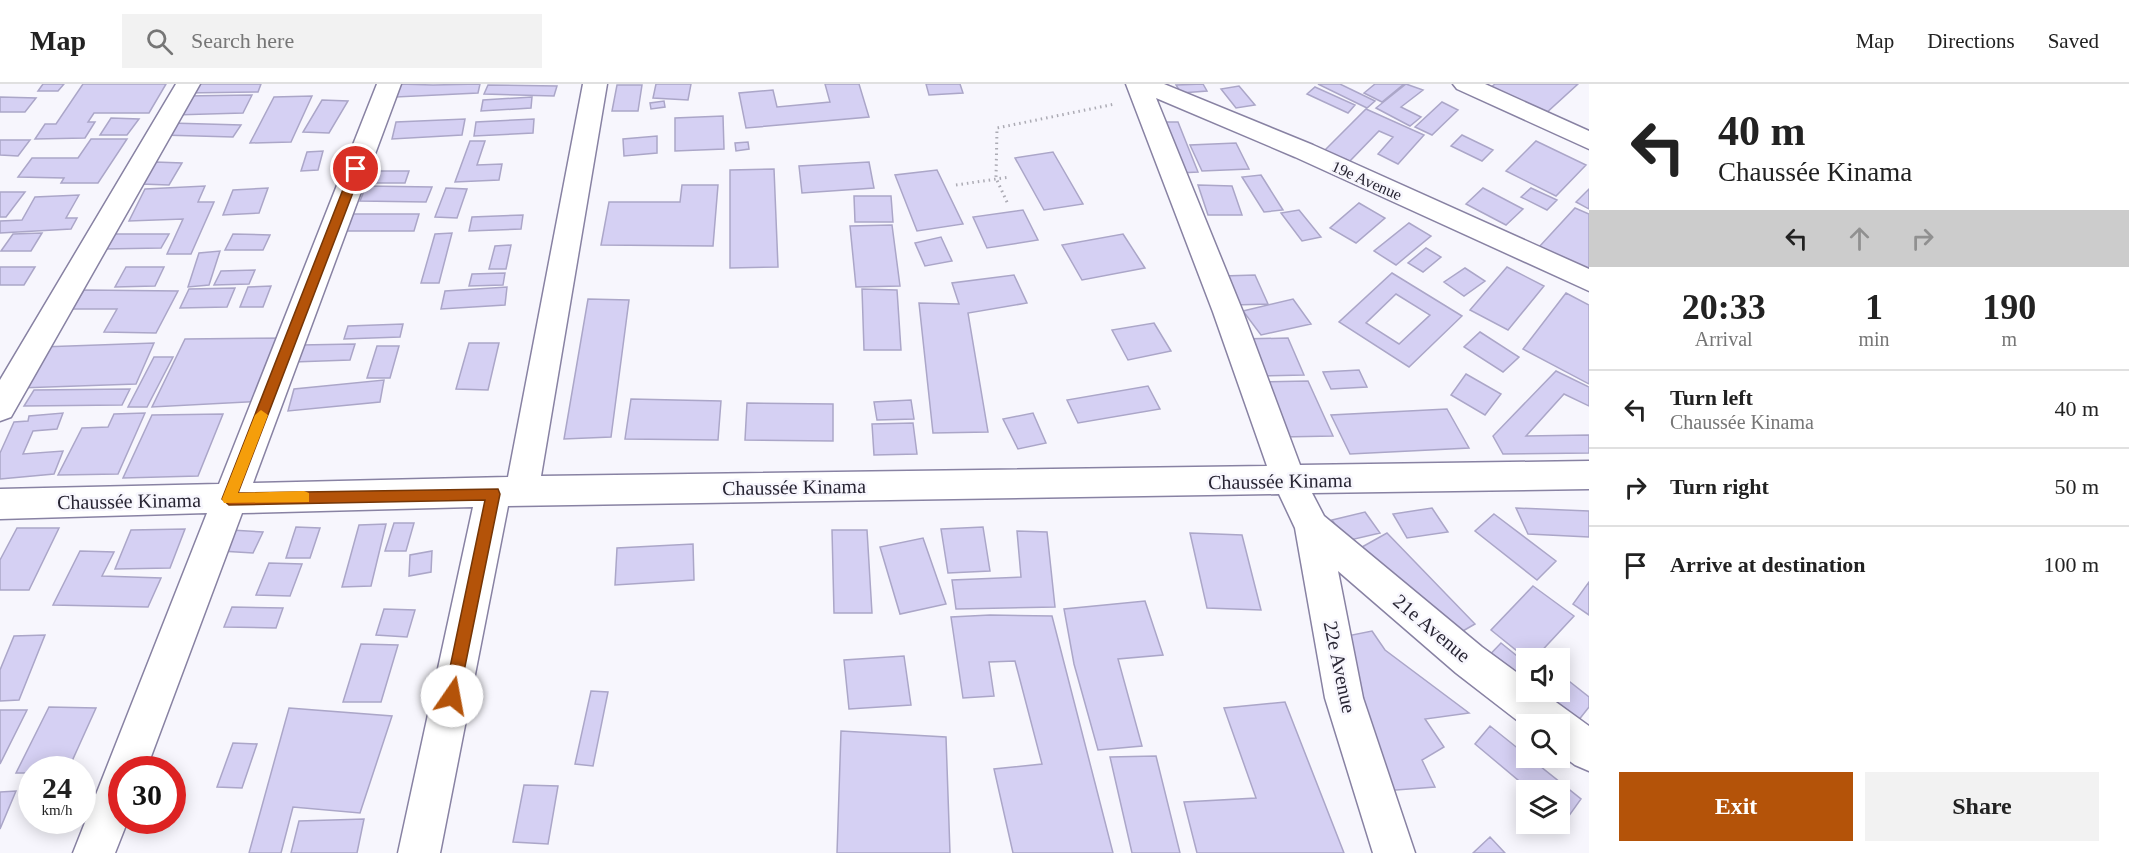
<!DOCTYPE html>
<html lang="en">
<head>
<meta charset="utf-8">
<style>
  body { margin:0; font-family:Georgia,serif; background:#f2f2f2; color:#222; height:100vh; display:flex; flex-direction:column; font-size:22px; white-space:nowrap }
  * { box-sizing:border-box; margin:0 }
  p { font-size:20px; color:#767676 }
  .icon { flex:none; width:33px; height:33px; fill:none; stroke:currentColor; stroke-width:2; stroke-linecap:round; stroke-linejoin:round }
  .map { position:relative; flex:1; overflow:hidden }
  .details { display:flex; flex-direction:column; background:#fff; width:540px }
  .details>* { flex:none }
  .hud { background:#fff; color:#222; overflow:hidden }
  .buttons { position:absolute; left:1516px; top:564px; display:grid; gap:12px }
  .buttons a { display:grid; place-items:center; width:54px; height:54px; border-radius:0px; background:#fff; box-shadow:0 3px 15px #0003; font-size:30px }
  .speed { position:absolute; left:18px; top:672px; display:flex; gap:12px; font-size:30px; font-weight:700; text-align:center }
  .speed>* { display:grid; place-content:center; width:78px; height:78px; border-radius:50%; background:#fff; box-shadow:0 3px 15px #0003; line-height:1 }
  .speed small { font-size:15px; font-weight:400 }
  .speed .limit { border:9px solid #d22; background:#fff; color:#111 }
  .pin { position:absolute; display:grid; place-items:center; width:51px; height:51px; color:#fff; margin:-26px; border:3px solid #fff; border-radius:50%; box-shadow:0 2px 6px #0007 }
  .me { position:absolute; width:66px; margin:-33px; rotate:12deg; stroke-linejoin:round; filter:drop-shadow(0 0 4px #0008) }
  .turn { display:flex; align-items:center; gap:21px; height:126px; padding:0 30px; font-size:27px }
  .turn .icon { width:78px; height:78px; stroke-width:2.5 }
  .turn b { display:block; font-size:42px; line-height:51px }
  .lanes { display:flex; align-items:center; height:57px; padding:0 30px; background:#0003; justify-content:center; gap:30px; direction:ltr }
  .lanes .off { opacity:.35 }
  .eta { display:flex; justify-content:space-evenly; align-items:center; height:102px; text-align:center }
  .eta b { font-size:36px; font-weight:800; line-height:42px }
  .action { display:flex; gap:12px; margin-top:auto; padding:12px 30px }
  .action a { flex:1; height:69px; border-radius:0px; background:#b45309; color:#fff; font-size:24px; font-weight:800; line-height:69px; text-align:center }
  .action a+a { background:#f2f2f2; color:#222 }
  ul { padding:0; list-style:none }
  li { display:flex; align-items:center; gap:18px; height:78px; padding:0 30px; border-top:2px solid #e0e0e0 }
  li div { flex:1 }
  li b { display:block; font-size:22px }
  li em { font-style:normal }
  header { display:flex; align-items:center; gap:36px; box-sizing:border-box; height:84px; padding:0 30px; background:#fff; border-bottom:2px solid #e0e0e0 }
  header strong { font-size:28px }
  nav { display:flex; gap:33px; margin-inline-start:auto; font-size:21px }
  .search { width:420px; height:54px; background:#f2f2f2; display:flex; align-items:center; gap:15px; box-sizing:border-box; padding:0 21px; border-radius:0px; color:#767676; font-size:22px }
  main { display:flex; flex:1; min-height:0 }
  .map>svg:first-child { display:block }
  .building { fill:#d5d0f3; stroke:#aba6c8; stroke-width:1.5; fill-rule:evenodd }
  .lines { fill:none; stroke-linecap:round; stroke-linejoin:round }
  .minor-casing { stroke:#8882a3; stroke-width:3 }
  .path { stroke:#acabb4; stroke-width:3; stroke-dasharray:1.5 4; stroke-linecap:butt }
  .minor { fill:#fff; fill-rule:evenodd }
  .route { fill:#b45309; stroke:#753606; stroke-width:1.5 }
  .slow { fill:#f59e0b }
  .labels { text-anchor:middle; stroke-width:5; stroke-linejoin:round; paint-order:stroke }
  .far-street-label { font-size:16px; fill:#282533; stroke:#f7f6fd }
  .street-label { font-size:20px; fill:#282533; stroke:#f7f6fd }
</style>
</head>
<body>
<header>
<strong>Map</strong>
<div class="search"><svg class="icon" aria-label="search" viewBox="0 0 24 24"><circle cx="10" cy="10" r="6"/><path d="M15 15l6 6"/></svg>Search here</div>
<nav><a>Map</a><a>Directions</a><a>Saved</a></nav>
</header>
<main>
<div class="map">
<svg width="1589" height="769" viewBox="0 0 1589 769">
  <rect width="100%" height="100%" fill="#f7f6fd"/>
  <path class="building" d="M 43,0 L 64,0 L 58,7 L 38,7 Z
    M 166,0 L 149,29 L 94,29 L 88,38 L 95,38 L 85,54 L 35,55 L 45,40 L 56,40 L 83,0 Z
    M 189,0 L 261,0 L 258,8 L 184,9 Z
    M 399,0 L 433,1 L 480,0 L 478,9 L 396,13 Z
    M 656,0 L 691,0 L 688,16 L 653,14 Z
    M 825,0 L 859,0 L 869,33 L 746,44 L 739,9 L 773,6 L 777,23 L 830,18 Z
    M 926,0 L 960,0 L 963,9 L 929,11 Z
    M 1203,0 L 1207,7 L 1181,9 L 1176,1 Z
    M 1318,0 L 1340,0 L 1375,17 L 1367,24 Z
    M 1375,0 L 1404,0 L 1382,18 L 1364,9 Z
    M 1406,0 L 1423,6 L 1401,23 L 1421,33 L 1410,42 L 1376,24 Z
    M 1495,0 L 1578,0 L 1545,30 L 1490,4 Z
    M 488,1 L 557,2 L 554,12 L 484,10 Z
    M 617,1 L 642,1 L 638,27 L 612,27 Z
    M 1239,2 L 1255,21 L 1236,24 L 1221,5 Z
    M 1315,3 L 1355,21 L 1348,29 L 1307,10 Z
    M 252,11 L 243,29 L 174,31 L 184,12 Z
    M 312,12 L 291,58 L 250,59 L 274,13 Z
    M 0,13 L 36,14 L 25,28 L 0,28 Z
    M 532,13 L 531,24 L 481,27 L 483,16 Z
    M 322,16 L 348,17 L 329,49 L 303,48 Z
    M 664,17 L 665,23 L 651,25 L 650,19 Z
    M 1442,18 L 1458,26 L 1432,51 L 1415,43 Z
    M 1366,25 L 1424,51 L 1398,80 L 1378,70 L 1393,53 L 1379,47 L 1347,80 L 1323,68 Z
    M 723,32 L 724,65 L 675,67 L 675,34 Z
    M 111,34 L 139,35 L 127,51 L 100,51 Z
    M 465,35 L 462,51 L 392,55 L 396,38 Z
    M 534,35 L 533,49 L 474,52 L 476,38 Z
    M 1159,38 L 1178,38 L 1198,88 L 1179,89 Z
    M 170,39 L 241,41 L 233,53 L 162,51 Z
    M 1462,51 L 1493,66 L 1482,77 L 1451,62 Z
    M 657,52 L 657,69 L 624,72 L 623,55 Z
    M 91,55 L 127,55 L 98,99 L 61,99 L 64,94 L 18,93 L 32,74 L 78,74 Z
    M 0,56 L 30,56 L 18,72 L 0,71 Z
    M 470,57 L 485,57 L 477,81 L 502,80 L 499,96 L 455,98 Z
    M 1536,57 L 1586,81 L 1556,112 L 1506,87 Z
    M 748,58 L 749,65 L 736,67 L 735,59 Z
    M 1236,59 L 1249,85 L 1202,87 L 1190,61 Z
    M 323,67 L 318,86 L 301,87 L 307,68 Z
    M 1053,68 L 1083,120 L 1044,126 L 1015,74 Z
    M 155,78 L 182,79 L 169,101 L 141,100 Z
    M 869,78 L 874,104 L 802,109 L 799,82 Z
    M 774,85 L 778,183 L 730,184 L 730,86 Z
    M 937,86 L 963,140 L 917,147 L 895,91 Z
    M 368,87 L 409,87 L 405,99 L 363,99 Z
    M 1261,91 L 1283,126 L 1264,128 L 1242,93 Z
    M 682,101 L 718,101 L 713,162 L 601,161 L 609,118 L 680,118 Z
    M 1198,101 L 1232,102 L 1242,131 L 1208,131 Z
    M 205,102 L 198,118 L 214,118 L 191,170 L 167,170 L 183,135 L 129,137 L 145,105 Z
    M 366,102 L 432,103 L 426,118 L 360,117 Z
    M 268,104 L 259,129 L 223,131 L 233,106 Z
    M 446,104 L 467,105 L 457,134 L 435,133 Z
    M 1483,104 L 1523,125 L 1506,141 L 1466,120 Z
    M 1531,104 L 1557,116 L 1547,126 L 1521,113 Z
    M 1589,105 L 1589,125 L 1576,118 Z
    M 0,108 L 25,108 L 6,133 L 0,133 Z
    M 79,111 L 66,134 L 77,134 L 71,145 L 0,149 L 0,137 L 22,136 L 35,113 Z
    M 854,112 L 891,112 L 893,138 L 855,138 Z
    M 1359,119 L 1385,134 L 1356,159 L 1330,144 Z
    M 1575,124 L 1589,130 L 1589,189 L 1539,163 Z
    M 1023,126 L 1038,156 L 987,164 L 973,133 Z
    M 1299,126 L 1321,153 L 1302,157 L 1281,129 Z
    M 352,130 L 419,130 L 414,147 L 345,147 Z
    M 523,131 L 521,145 L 469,147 L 472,133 Z
    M 1409,139 L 1431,152 L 1396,181 L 1374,167 Z
    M 892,141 L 900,202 L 856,203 L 850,142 Z
    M 42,149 L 31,167 L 1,167 L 13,150 Z
    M 452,149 L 439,199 L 421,199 L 435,150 Z
    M 113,150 L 169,150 L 161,164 L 104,165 Z
    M 233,150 L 270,151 L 263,166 L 225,166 Z
    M 1123,150 L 1145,184 L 1082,196 L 1062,161 Z
    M 941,153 L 952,177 L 925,182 L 915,159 Z
    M 511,161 L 506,185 L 489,185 L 495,162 Z
    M 1426,164 L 1441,173 L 1423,188 L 1408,179 Z
    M 220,167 L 209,201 L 188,203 L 199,169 Z
    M 0,183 L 35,183 L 24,201 L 0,201 Z
    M 126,183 L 164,183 L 155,202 L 115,203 Z
    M 1507,183 L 1544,202 L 1508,246 L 1470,226 Z
    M 1465,184 L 1485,197 L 1464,212 L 1444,198 Z
    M 255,186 L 249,200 L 214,201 L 221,187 Z
    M 505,189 L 503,201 L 469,202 L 472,190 Z
    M 1392,189 L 1462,232 L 1409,283 L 1339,238 ZM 1396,210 L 1430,231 L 1399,260 L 1366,239 Z
    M 1014,191 L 1027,219 L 968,229 L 988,348 L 933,349 L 919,219 L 959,220 L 952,199 Z
    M 1255,191 L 1268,220 L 1234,221 L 1223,192 Z
    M 271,202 L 263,223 L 240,223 L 248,203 Z
    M 507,203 L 505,221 L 441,225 L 445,207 Z
    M 235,204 L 227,223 L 180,224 L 189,205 Z
    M 862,205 L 897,206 L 901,266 L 864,266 Z
    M 84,206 L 178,207 L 156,249 L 104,248 L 117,225 L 72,225 Z
    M 1566,209 L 1589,221 L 1589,300 L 1523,265 Z
    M 588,215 L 629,216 L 611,353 L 564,355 Z
    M 1293,215 L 1311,240 L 1261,251 L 1243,227 Z
    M 1154,239 L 1171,267 L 1128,276 L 1112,246 Z
    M 403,240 L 400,253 L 344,255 L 348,242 Z
    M 1480,248 L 1519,273 L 1503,288 L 1464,263 Z
    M 291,254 L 263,317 L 152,323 L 185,255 Z
    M 1288,254 L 1304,291 L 1256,292 L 1241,255 Z
    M 154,259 L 136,300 L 19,304 L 41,263 Z
    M 469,259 L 499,259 L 488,306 L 456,305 Z
    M 355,260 L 350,276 L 294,278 L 300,261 Z
    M 377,262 L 399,262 L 390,294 L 367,294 Z
    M 154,273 L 173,273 L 147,323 L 128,323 Z
    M 1359,286 L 1367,303 L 1331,305 L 1323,288 Z
    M 1556,287 L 1589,303 L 1589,322 L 1564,310 L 1526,352 L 1589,351 L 1589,369 L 1503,370 L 1493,352 Z
    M 1466,290 L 1501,310 L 1485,331 L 1451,311 Z
    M 384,296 L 380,318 L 288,327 L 294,305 Z
    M 1308,297 L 1333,352 L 1281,353 L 1258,298 Z
    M 1148,302 L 1160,325 L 1078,339 L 1067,316 Z
    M 130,305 L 122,321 L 24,322 L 34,306 Z
    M 631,315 L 721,317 L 718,356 L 625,355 Z
    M 911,316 L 914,335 L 877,336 L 874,318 Z
    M 747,319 L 833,320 L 833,357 L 745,356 Z
    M 1447,325 L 1469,364 L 1350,370 L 1331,331 Z
    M 63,329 L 57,345 L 33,347 L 23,370 L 63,367 L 54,390 L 0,395 L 0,369 L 14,338 L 28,337 L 29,332 Z
    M 145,329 L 118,390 L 58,391 L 82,344 L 108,343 L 114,330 Z
    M 1033,329 L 1046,359 L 1018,365 L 1003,335 Z
    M 223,330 L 198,392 L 123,394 L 152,331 Z
    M 913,339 L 917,370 L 874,371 L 872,340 Z
    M 1432,424 L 1448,448 L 1407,454 L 1393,430 Z
    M 1516,424 L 1589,427 L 1589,453 L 1528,450 Z
    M 1365,428 L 1380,449 L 1346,457 L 1332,436 Z
    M 1494,430 L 1556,477 L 1537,496 L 1475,447 Z
    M 394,439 L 414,439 L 406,467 L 385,467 Z
    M 386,440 L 371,502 L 342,503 L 359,441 Z
    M 296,443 L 320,444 L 310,474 L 286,474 Z
    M 983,443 L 990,487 L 948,489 L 941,445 Z
    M 17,444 L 59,444 L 29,506 L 0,506 L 0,476 Z
    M 185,445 L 170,484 L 115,485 L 131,446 Z
    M 231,446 L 263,448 L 253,469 L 221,467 Z
    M 832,446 L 867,446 L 872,529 L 834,529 Z
    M 1017,447 L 1047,448 L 1055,523 L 956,525 L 952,496 L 1021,493 Z
    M 1190,449 L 1242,451 L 1261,526 L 1207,524 Z
    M 1387,449 L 1475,540 L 1449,555 L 1362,463 Z
    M 923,454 L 946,520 L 900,530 L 880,463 Z
    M 693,460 L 694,496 L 615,501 L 617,464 Z
    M 80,467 L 114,468 L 102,492 L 161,494 L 148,523 L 53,521 Z
    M 432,467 L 431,488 L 409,492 L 410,471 Z
    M 269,479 L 302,480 L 290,512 L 256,511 Z
    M 1589,498 L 1589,531 L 1573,520 Z
    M 1533,502 L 1574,532 L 1535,574 L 1527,575 L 1491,546 Z
    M 1145,517 L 1163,571 L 1118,575 L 1142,662 L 1098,666 L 1074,580 L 1064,525 Z
    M 232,523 L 283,524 L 276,544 L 224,543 Z
    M 384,525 L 415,526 L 407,553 L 376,551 Z
    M 990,531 L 1052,532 L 1113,769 L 1013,769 L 994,685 L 1042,680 L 1015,577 L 989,578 L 994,612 L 963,614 L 951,533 Z
    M 1372,547 L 1385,566 L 1469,629 L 1425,635 L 1444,663 L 1422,676 L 1435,703 L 1383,707 L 1337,554 Z
    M 45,551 L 19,616 L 0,617 L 0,586 L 14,552 Z
    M 1501,559 L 1527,580 L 1508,600 L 1482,579 Z
    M 361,560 L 398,561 L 381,618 L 343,618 Z
    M 904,572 L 911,621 L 849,625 L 844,576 Z
    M 1560,590 L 1589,613 L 1589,623 L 1570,647 L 1520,608 L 1527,599 L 1527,608 L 1560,608 Z
    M 591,607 L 608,608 L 593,682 L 575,680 Z
    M 1285,618 L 1344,769 L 1197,769 L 1184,718 L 1256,714 L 1224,624 Z
    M 49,623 L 96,624 L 68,686 L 32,686 L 32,689 L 16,689 Z
    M 289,624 L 392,632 L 360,729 L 293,723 L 281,769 L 249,769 Z
    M 0,626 L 27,626 L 0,680 Z
    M 1490,642 L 1581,715 L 1566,736 L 1560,731 L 1560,706 L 1530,706 L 1475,660 Z
    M 841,647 L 946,653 L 950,769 L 837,769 Z
    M 233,659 L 257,660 L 242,704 L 217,703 Z
    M 1156,672 L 1180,769 L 1132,769 L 1110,673 Z
    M 524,701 L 558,702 L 548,760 L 513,758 Z
    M 16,707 L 0,745 L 0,708 Z
    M 364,735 L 357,769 L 291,769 L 299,737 Z
    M 1490,753 L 1505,769 L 1473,769 Z"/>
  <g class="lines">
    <defs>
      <path id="minor" d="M 176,0 L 200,0 L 11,333 L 0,337 L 0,296 Z
        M 377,0 L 401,0 L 253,399 L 508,393 L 583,0 L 607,0 L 541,392 L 1267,382 L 1213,228 L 1126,0 L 1164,0 L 1313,61 L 1589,185 L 1589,207 L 1295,73 L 1156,14 L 1243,228 L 1300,381 L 1589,377 L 1589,405 L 1312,409 L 1324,432 L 1482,563 L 1527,596 L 1527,608 L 1542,608 L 1589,642 L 1589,687 L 1575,681 L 1560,670 L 1560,640 L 1527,640 L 1527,644 L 1456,589 L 1338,487 L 1363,614 L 1415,769 L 1373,769 L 1325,614 L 1295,444 L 1279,410 L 508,422 L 440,769 L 398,769 L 473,423 L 242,429 L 146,686 L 122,686 L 122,736 L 128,736 L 115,769 L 73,769 L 207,429 L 0,435 L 0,405 L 219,400 Z
        M 1453,0 L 1485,0 L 1589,47 L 1589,65 L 1457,5 Z"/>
    </defs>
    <use href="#minor" class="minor-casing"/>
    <path class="path" d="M 956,101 L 1010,93
      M 1007,118 L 996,94 L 997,44 L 1115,20"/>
    <use href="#minor" class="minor"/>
  </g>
  <path class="route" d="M 356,81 L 362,85 L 238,409 L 498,405 L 500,410 L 459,612 L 457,617 L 452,620 L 446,617 L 444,612 L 485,416 L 229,421 L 222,415 L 351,85 Z"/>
  <path class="slow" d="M 261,326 L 268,331 L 238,409 L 304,407 L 309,409 L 309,418 L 224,419 L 222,415 L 255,331 Z"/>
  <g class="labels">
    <g class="far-street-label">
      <text transform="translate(1367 96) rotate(24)" y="6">19e Avenue</text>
    </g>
    <g class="street-label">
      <text transform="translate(1280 397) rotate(-1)" y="7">Chaussée Kinama</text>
      <text transform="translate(794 403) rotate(-1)" y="7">Chaussée Kinama</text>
      <text transform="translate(129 417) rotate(-1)" y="7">Chaussée Kinama</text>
      <text transform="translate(1432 544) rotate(40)" y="7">21e Avenue</text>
      <text transform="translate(1340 583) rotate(78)" y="7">22e Avenue</text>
    </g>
  </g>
</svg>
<div class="buttons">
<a><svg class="icon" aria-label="sound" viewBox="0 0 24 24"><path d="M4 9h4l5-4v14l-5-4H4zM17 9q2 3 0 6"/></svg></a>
<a><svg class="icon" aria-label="search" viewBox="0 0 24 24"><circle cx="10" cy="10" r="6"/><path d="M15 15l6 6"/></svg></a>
<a><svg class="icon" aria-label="layers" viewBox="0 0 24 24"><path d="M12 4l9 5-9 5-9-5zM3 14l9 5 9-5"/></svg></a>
</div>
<div class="speed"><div>24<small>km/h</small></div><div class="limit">30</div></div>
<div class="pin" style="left:356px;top:85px;background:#d93025"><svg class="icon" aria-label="arrive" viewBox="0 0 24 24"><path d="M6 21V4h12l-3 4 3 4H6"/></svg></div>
<svg class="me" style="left:452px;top:612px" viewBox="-20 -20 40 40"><circle r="19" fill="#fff"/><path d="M0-13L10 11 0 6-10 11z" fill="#b45309"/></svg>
</div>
<section class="details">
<div class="hud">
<div class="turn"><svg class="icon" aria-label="left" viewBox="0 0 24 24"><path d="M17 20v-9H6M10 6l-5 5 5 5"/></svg><div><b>40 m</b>Chaussée Kinama</div></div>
<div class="lanes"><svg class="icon" aria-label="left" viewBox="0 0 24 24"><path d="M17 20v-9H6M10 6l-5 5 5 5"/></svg><svg class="icon off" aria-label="ahead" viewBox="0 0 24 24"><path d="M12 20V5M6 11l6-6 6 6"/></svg><svg class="icon off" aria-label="right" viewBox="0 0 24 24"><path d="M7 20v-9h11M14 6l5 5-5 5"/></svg></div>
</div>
<div class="eta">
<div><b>20:33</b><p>Arrival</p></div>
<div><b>1</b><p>min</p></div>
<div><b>190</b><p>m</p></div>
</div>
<ul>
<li><svg class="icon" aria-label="left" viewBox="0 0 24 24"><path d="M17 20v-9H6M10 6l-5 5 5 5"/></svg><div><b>Turn left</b><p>Chaussée Kinama</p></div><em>40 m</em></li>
<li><svg class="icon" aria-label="right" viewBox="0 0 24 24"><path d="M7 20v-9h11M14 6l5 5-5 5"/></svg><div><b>Turn right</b></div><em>50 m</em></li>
<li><svg class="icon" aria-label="arrive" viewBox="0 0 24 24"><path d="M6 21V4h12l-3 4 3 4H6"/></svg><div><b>Arrive at destination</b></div><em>100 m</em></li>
</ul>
<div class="action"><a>Exit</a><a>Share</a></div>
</section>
</main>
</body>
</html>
